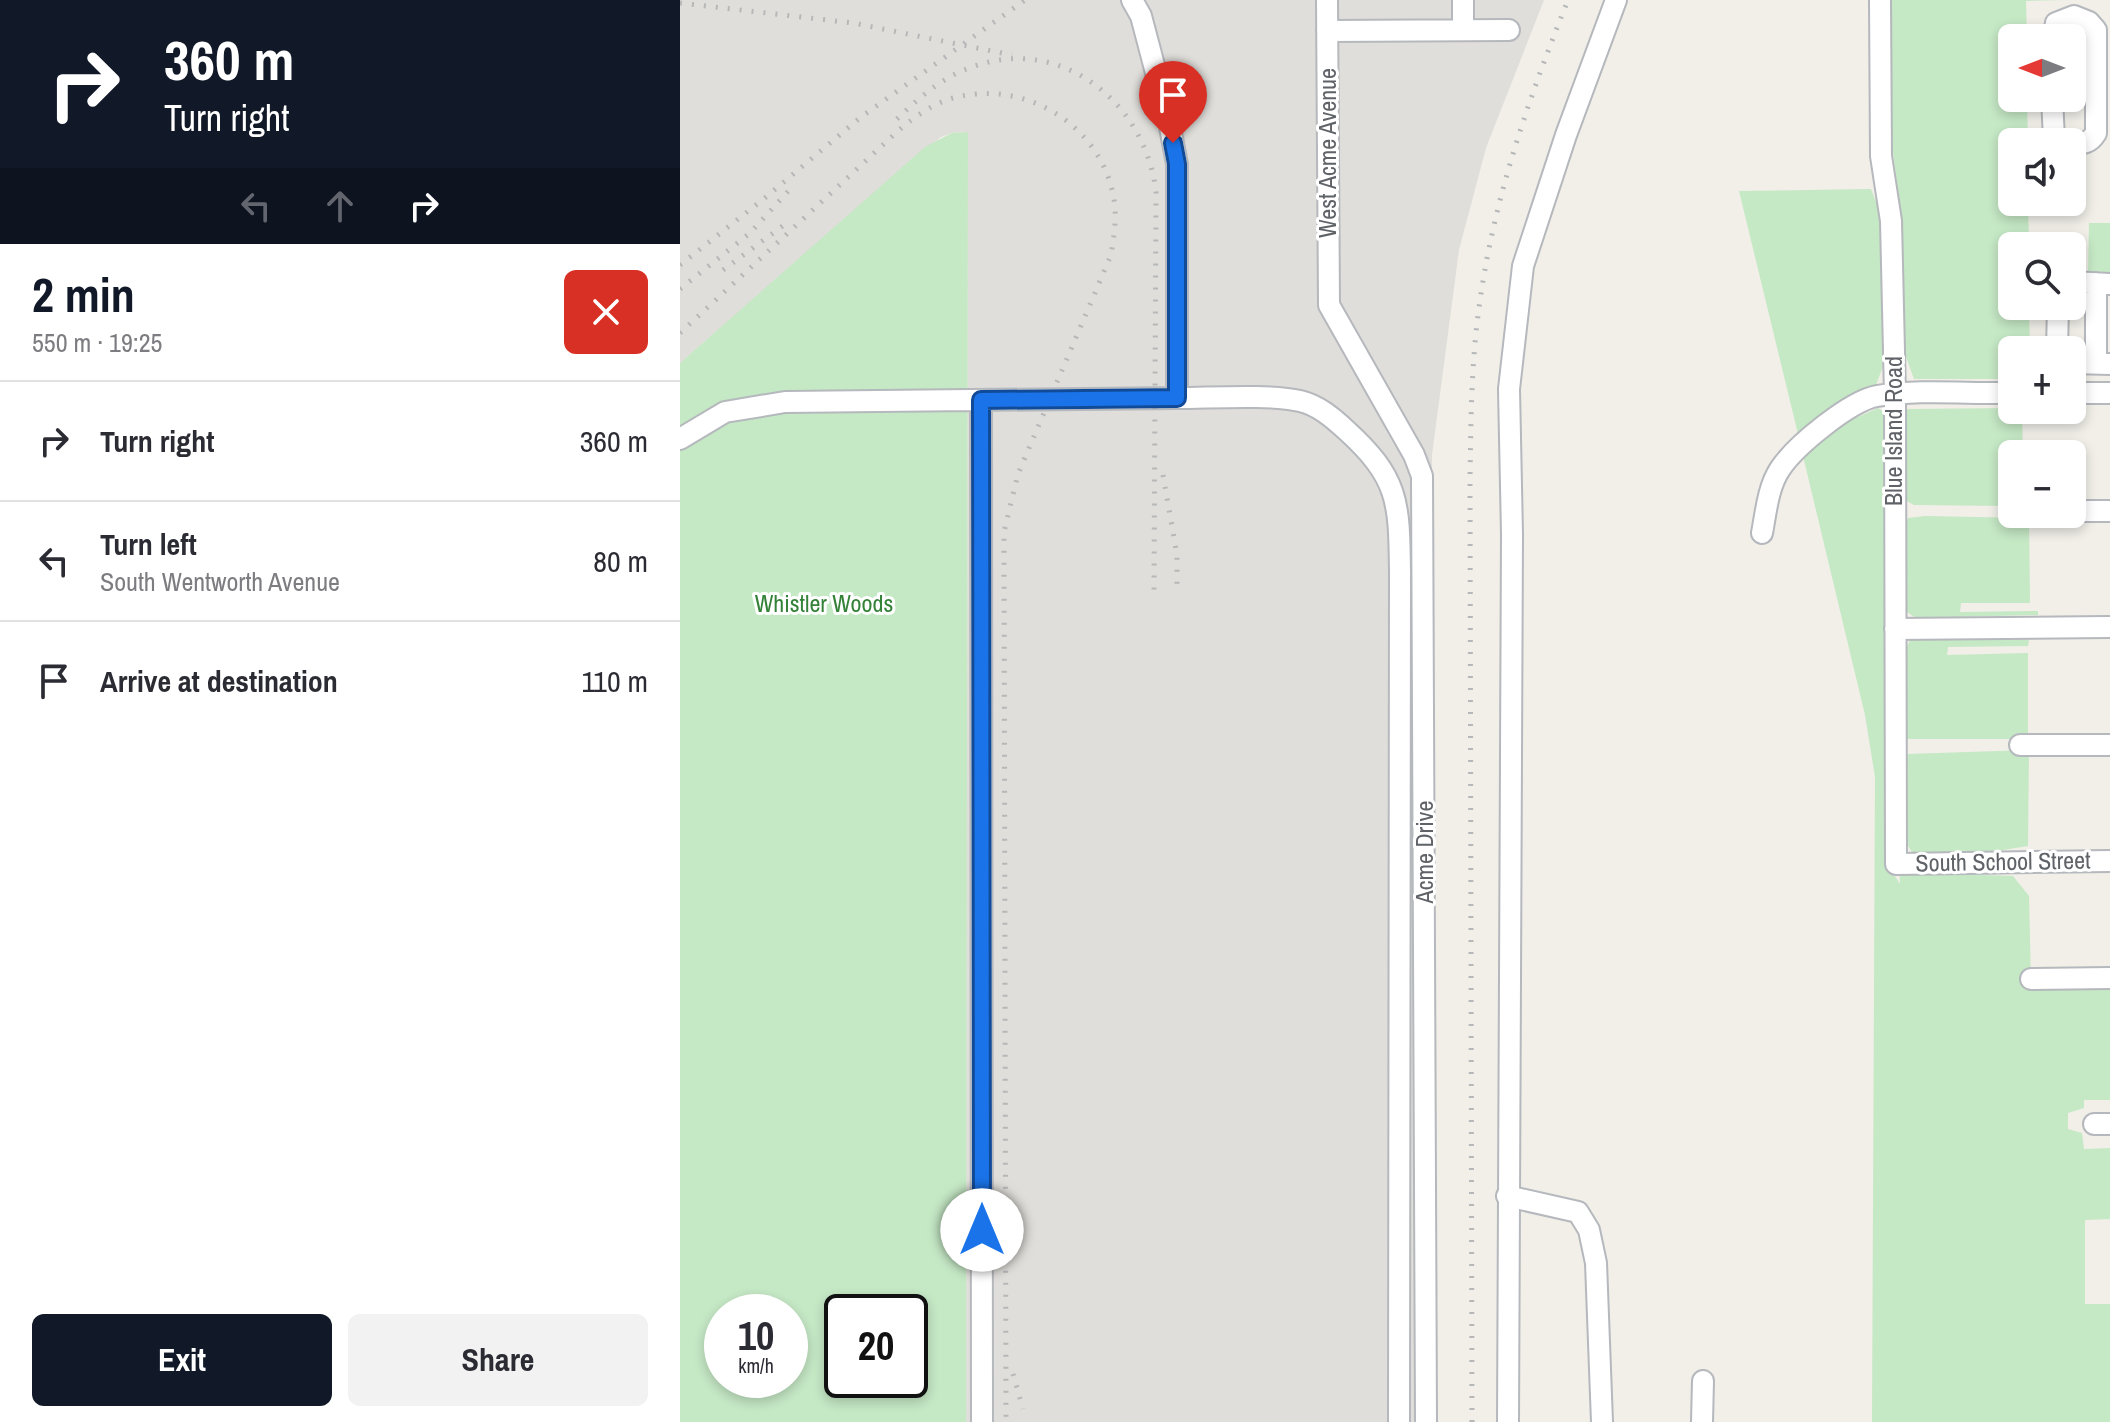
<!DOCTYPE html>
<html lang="en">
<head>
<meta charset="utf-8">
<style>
  body { margin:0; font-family:"Archivo Narrow",sans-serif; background:#f2f2f3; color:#2b2b33; height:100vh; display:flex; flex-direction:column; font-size:30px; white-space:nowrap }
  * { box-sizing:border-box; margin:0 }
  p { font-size:26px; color:#7c7c81 }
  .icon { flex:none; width:44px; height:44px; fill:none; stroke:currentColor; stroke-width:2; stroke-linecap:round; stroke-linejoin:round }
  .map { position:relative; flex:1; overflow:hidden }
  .sheet { display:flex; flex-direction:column; background:#fff; width:680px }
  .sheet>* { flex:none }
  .banner { background:#111827; color:#fff; overflow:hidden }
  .needle { width:52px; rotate:270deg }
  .tools { position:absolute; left:1318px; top:24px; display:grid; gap:16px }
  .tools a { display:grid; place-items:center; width:88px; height:88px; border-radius:12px; background:#fff; box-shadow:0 4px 12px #0003; font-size:40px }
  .speed { position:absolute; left:24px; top:1294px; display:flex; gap:16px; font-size:40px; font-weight:700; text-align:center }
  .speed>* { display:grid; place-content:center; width:104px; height:104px; border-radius:50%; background:#fff; box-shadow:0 4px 12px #0003; line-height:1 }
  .speed small { font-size:20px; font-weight:400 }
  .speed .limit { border:4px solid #111; border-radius:12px; background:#fff; color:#111 }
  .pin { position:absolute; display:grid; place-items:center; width:68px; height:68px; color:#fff; margin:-82px -34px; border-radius:50% 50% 50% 0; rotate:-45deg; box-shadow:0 0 8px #0007 }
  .pin .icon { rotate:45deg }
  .me { position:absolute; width:88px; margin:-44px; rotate:0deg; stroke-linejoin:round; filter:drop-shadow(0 0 6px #0008) }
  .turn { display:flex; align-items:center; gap:28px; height:168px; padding:0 32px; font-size:36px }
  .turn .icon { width:104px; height:104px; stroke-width:2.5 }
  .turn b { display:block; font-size:56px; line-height:68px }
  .lanes { display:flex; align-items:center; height:76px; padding:0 32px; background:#0003; justify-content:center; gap:40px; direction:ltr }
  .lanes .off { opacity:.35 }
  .round { display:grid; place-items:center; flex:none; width:84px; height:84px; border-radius:12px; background:#f2f2f3 }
  .head { display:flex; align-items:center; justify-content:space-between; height:136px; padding:0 32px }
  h1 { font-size:48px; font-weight:700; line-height:60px; color:#111827 }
  .action { display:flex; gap:16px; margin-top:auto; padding:16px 32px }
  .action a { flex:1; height:92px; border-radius:12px; background:#111827; color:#fff; font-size:32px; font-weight:700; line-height:92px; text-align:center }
  .action a+a { background:#f2f2f3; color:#2b2b33 }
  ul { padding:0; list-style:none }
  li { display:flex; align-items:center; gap:24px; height:120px; padding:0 32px; border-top:2px solid #e1e1e2 }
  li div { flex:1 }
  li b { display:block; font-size:30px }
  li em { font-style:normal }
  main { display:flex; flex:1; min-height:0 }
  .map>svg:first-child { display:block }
  .industrial { fill:#e0deda }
  .green { fill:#c5e8c5; fill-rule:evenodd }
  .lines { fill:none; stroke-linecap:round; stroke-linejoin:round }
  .minor-casing { stroke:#b5b8bc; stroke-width:24 }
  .minor { stroke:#fff; stroke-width:20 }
  .rail { stroke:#b6b7b8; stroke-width:5; stroke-dasharray:2 10; stroke-linecap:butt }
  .route-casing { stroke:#114b97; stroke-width:20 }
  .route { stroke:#1a73e8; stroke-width:14 }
  .labels { text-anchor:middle; stroke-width:6; stroke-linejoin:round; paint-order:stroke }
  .street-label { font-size:24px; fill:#5f6368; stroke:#fff }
  .park-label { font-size:24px; fill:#348238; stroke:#fff }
</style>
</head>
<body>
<main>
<section class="sheet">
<div class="banner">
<div class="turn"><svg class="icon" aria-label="right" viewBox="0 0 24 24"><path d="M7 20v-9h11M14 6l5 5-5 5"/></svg><div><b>360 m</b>Turn right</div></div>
<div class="lanes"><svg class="icon off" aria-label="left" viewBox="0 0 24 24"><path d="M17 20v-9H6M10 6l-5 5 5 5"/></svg><svg class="icon off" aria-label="ahead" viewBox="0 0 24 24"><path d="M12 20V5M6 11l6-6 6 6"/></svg><svg class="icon" aria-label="right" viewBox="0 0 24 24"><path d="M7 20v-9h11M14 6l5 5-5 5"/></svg></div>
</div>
<div class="head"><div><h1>2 min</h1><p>550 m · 19:25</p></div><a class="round" style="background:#d93025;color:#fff"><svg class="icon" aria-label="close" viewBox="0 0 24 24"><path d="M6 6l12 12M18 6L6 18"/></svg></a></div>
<ul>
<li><svg class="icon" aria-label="right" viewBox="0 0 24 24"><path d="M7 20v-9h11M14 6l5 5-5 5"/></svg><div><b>Turn right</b></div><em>360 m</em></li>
<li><svg class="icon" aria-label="left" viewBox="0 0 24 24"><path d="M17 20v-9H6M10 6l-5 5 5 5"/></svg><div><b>Turn left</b><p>South Wentworth Avenue</p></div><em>80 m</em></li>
<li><svg class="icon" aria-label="arrive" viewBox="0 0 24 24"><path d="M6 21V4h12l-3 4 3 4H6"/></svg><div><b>Arrive at destination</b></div><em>110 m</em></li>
</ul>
<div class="action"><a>Exit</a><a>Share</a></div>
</section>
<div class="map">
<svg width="1430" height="1422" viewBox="0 0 1430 1422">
  <rect width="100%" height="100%" fill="#f1efe8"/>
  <path class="industrial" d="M 0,0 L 864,0 L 806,148 L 779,250 L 752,455 L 754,1422 L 286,1422 L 288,132 L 272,133 L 261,137 L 0,363 Z"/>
  <path class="green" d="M 1209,0 L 1384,0 L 1346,1 L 1347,38 L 1332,38 L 1332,98 L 1347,98 L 1348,142 L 1332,142 L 1332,202 L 1348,202 L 1349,246 L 1332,246 L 1332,306 L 1349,306 L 1350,350 L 1332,350 L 1332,379 L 1234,379 L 1225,354 L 1219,199 L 1212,145 Z
    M 288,132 L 286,1422 L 0,1422 L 0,363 L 245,147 L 272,133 ZM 42,1312 L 110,1312 L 110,1380 L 42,1380 ZM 162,1312 L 230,1312 L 230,1380 L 162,1380 Z
    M 1191,189 L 1203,220 L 1206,358 L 1196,385 C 1164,397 1143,415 1119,438 L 1059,191 Z
    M 1409,223 L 1430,223 L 1430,274 L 1408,274 Z
    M 1198,408 L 1206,413 L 1213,873 L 1220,884 L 1219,857 L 1246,873 L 1333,876 L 1349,896 L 1351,983 L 1430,983 L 1430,1100 L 1404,1100 L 1404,1108 L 1388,1113 L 1388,1129 L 1402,1133 L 1404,1149 L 1430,1148 L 1430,1219 L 1405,1220 L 1405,1304 L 1430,1304 L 1430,1422 L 1192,1422 L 1195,777 L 1185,715 L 1123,456 L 1160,425 Z
    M 1332,408 L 1332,410 L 1342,410 L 1343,454 L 1332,454 L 1332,506 L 1234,505 L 1223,499 L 1222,412 L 1228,409 Z
    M 1245,516 L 1349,518 L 1350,603 L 1281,603 L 1280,612 L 1358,611 L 1358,615 L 1236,618 L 1227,612 L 1222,592 L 1223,526 L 1228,518 Z
    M 1230,640 L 1349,640 L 1348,646 L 1268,647 L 1267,655 L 1348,653 L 1348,739 L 1225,739 L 1226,649 Z
    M 1349,750 L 1348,846 L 1310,852 L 1303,859 L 1234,855 L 1224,840 L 1227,754 Z"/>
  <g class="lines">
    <defs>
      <path id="minor" d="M 452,0 L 461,16 L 489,122 L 497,164 L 497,398 C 532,398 587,394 620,401 C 638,405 653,418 666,430 C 720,479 719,503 720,573 L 719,1422
        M 647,0 L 649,305 L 734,455 L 742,476 L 746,1422
        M 1200,0 L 1201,156 L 1211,221 L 1215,395 L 1216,864 L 1430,861
        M 783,30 L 783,0
        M 647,31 L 829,30
        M 1373,38 L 1376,23 L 1394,16 L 1409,22 L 1416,30 L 1416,133 C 1410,143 1403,144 1392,144
        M 1372,98 L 1374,139 L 1378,142
        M 1392,282 L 1430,284
        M 1416,283 L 1416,363
        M 1377,350 L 1378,306
        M 1392,363 L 1430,364
        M 1392,393 L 1430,393
        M 301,400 L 302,1422
        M 0,439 L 45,412 L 105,402 L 497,398
        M 1392,511 L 1430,511
        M 1082,533 C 1086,512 1088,487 1100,469 C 1115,446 1170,401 1197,396 C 1240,389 1288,394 1332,393
        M 1215,629 L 1430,627
        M 1340,745 L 1430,745
        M 1351,979 L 1430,978
        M 1414,1124 L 1430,1124
        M 827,1196 L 898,1212 L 909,1230 L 916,1263 L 922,1422
        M 828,1422 L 832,534 L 829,389 L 843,266 L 886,135 L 936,0
        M 1022,1422 L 1023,1381"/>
    </defs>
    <use href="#minor" class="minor-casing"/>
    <use href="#minor" class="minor"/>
    <path class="rail" d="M 0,3 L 173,23 L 332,55
      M 217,119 C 239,98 262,77 292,67 C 381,34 466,103 476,192 L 474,590
      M 0,265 L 86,197 L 181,117 L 345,0
      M 43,270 L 104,225
      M 0,289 L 70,233 L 112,187
      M 0,333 L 219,130 C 237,115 255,102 277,97 C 348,80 422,127 434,199 C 437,218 434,236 431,255 L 338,474 L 324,532 L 326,1422
      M 483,475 L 497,555 L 497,590
      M 333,1374 L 343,1409
      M 792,1422 L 790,478 C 791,422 791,365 799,308 C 813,201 848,100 888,0"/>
  </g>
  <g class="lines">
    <defs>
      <path id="route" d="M 302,1230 L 301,400 L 497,398 L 497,164 L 493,143"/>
    </defs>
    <use href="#route" class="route-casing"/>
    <use href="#route" class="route"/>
  </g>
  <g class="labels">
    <g class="street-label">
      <text transform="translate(648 153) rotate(-90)" y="8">West Acme Avenue</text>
      <text transform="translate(1214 431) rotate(-90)" y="8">Blue Island Road</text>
      <text transform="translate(745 852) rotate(-90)" y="8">Acme Drive</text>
      <text transform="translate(1323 862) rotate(-1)" y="8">South School Street</text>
    </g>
    <g class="park-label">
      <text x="144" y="612">Whistler Woods</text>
    </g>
  </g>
</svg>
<div class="tools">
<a><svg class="needle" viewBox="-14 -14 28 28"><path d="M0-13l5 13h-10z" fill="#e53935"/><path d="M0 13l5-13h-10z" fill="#7c7c81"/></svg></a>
<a><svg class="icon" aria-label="sound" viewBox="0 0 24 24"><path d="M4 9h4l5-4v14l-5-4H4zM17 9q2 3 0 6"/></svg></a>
<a><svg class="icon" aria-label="search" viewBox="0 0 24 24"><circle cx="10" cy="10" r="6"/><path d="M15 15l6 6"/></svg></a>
<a>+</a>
<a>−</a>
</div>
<div class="speed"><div>10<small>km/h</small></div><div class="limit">20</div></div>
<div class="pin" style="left:493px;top:143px;background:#d93025"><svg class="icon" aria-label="arrive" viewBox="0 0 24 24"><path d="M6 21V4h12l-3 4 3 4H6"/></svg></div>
<svg class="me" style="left:302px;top:1230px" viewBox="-20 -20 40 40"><circle r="19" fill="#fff"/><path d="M0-13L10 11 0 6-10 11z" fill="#1a73e8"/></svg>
</div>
</main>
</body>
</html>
